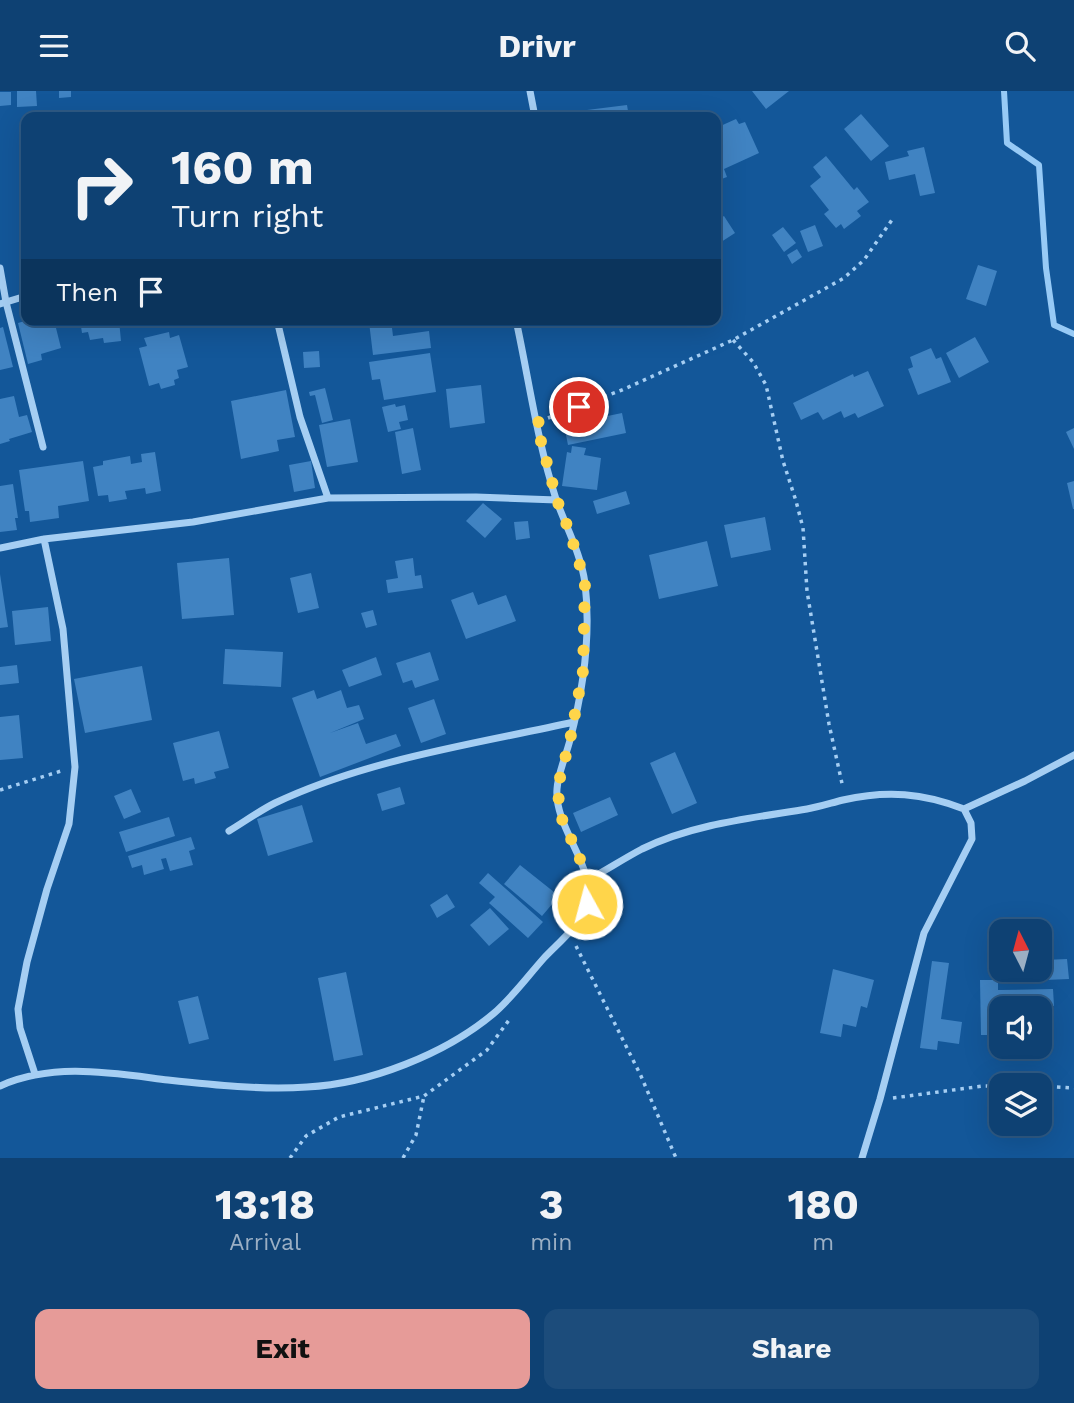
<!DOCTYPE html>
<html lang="en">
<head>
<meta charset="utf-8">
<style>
  body { margin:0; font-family:"Work Sans",sans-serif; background:#1c4c7b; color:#f1f3f6; height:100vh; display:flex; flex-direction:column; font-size:26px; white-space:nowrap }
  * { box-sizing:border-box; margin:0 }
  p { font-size:23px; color:#9bafc4 }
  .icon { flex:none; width:38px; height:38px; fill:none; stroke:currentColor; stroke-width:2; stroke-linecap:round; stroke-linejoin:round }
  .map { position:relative; height:1067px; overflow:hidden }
  .details { display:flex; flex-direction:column; background:#0e4173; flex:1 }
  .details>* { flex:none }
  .hud { position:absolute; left:21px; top:21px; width:700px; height:214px; border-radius:14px; box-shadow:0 7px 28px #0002,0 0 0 2px #2e5a85; background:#0e4173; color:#f1f3f6; overflow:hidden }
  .needle { width:46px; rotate:354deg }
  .tools { position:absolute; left:989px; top:828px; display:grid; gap:14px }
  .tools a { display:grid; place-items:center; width:63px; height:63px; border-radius:14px; background:#0e4173; box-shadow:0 7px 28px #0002,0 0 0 2px #2e5a85; font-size:35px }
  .pin { position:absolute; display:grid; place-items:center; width:60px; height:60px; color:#fff; margin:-30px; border:4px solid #fff; border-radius:50%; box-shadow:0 2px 7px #0007 }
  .me { position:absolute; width:77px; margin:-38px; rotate:353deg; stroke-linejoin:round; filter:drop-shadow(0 0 5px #0008) }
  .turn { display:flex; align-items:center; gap:24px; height:147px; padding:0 35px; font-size:32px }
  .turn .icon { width:91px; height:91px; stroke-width:2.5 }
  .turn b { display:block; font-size:49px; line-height:60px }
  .then { display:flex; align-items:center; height:66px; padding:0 35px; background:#0003; gap:14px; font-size:26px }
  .eta { display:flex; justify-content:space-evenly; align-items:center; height:119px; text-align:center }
  .eta b { font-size:42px; font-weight:700; line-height:49px }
  .button { display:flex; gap:14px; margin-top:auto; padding:14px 35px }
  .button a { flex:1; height:80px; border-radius:14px; background:#e69b98; color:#111; font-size:28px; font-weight:700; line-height:80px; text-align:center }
  .button a+a { background:#1c4c7b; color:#f1f3f6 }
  header { display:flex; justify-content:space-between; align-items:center; height:91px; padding:0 35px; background:#0e4173; font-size:32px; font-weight:700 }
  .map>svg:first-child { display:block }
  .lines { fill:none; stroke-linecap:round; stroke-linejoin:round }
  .stream { stroke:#97caf6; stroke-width:6 }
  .building { fill:#4083c2 }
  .path { stroke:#a5cef3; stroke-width:3.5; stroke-dasharray:3.5 5; stroke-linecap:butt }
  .street { stroke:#a5cef3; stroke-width:7 }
  .route { stroke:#ffd54a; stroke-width:12; stroke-dasharray:0 21.6 }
</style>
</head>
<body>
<header><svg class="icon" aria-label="menu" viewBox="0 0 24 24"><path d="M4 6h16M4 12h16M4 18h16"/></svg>Drivr<svg class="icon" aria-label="search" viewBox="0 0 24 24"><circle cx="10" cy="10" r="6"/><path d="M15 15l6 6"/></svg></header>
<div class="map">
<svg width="1074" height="1067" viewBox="0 0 1074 1067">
  <rect width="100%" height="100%" fill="#135799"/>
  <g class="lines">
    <path class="stream" d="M 1004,0 L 1007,52 L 1039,74 L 1046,177 L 1054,234 L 1074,243"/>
  </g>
  <path class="building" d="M 17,0 L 36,0 L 37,15 L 17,16 Z
    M 59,0 L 71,0 L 71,6 L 59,7 Z
    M 752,0 L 789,0 L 766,18 Z
    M 0,1 L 11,1 L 11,14 L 0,15 Z
    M 627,14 L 629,26 L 580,26 L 579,20 Z
    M 861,23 L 889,55 L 871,70 L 844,38 Z
    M 736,28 L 739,33 L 745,31 L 759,62 L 724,78 L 727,86 L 716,90 L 716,37 Z
    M 924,56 L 935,102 L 920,105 L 915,83 L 889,89 L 885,71 L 909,65 L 907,60 Z
    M 826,65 L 854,99 L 857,96 L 869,111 L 857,120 L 861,125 L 844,138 L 841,133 L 836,137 L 824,123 L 829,119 L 810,95 L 821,86 L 813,76 Z
    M 724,125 L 735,142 L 718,153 L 716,149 L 716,130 Z
    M 815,134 L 823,155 L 808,161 L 800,140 Z
    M 783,136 L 796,152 L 784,161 L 772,144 Z
    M 797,158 L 802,166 L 792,173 L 787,164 Z
    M 978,174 L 997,180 L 986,215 L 966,208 Z
    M 28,229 L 54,229 L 61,257 L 41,263 L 42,269 L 28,273 L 18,232 Z
    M 80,229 L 119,229 L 121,250 L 104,252 L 103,247 L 90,249 L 88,241 L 82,242 Z
    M 391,229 L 393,245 L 429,240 L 431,257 L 373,264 L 369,231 Z
    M 3,236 L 13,276 L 0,279 L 0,237 Z
    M 169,241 L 170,247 L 179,244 L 188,276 L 177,279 L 179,287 L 174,289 L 175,294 L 161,298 L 159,292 L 149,295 L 139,257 L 147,255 L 144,247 Z
    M 975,246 L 989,271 L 959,287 L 946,262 Z
    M 931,257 L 936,268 L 941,266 L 951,291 L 918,304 L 908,278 L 913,276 L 910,266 Z
    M 319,260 L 320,276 L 304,277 L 303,261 Z
    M 430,262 L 436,301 L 384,309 L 380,288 L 372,289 L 369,271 Z
    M 868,280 L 884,315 L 858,327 L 855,322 L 844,327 L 841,320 L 823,329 L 818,321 L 801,329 L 793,312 L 853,283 L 854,286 Z
    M 481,294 L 485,332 L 450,337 L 446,298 Z
    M 325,297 L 333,329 L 322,332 L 315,304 L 310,305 L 309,301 Z
    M 286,299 L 295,346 L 277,349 L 279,360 L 241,368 L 231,310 Z
    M 14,305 L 19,326 L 27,324 L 32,341 L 9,348 L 10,350 L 0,353 L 0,308 Z
    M 395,313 L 396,316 L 405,314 L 408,329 L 399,331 L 401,338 L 388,341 L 382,316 Z
    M 622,322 L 626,342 L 568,354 L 564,334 Z
    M 350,328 L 358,371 L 327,376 L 319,334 Z
    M 413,337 L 421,379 L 402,383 L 395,341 Z
    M 1074,337 L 1074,358 L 1066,341 Z
    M 572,355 L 586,357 L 584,364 L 601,367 L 597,399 L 562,395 L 567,361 L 571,362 Z
    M 155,361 L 161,400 L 146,403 L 145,397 L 125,400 L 127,408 L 109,411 L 108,404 L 98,405 L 93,376 L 103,374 L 103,370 L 130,365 L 131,373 L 142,371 L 141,363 Z
    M 83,370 L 89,410 L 58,415 L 59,427 L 30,431 L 29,420 L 25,420 L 19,379 Z
    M 311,370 L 315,397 L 294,401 L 289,374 Z
    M 1074,390 L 1074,418 L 1073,418 L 1067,392 Z
    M 13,393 L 18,427 L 15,427 L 17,439 L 0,441 L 0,395 Z
    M 626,400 L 630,413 L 597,423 L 593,410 Z
    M 483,412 L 502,428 L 485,447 L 466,430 Z
    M 765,426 L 771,459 L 731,467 L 724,434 Z
    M 528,430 L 530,447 L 516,449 L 514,431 Z
    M 707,450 L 718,495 L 659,508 L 649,464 Z
    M 229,467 L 234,524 L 182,528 L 177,472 Z
    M 413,467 L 415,485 L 421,484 L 423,497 L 388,502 L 386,489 L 398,487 L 395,470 Z
    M 311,482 L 319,517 L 298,522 L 290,487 Z
    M 0,483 L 8,536 L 0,537 Z
    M 473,501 L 478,514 L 506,504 L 516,530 L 466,548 L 451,509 Z
    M 48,516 L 51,550 L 15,554 L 12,520 Z
    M 373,519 L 377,534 L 366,537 L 361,522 Z
    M 225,558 L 283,561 L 281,596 L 223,593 Z
    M 430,561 L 439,589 L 415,597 L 412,589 L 403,592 L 396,572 Z
    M 376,566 L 382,584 L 349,596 L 342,579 Z
    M 17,574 L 19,592 L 0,594 L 0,576 Z
    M 142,575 L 152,629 L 85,642 L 74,588 Z
    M 314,599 L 317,608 L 341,599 L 347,617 L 359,614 L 364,628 L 330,642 L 358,632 L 366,653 L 396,643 L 401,655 L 320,686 L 292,607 Z
    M 434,608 L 446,643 L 421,652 L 408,617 Z
    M 19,624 L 23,667 L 0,669 L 0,626 Z
    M 219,640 L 229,677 L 214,681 L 216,687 L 195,693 L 194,687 L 183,690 L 173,652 Z
    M 675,661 L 697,712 L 672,723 L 650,672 Z
    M 400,696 L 405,713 L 382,720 L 377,703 Z
    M 131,698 L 141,721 L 124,728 L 114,705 Z
    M 610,706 L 618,724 L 581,741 L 573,722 Z
    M 302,714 L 313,751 L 268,765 L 257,728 Z
    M 169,726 L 175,745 L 126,761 L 119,741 Z
    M 191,746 L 195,758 L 189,760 L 193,774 L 170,780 L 166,767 L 161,768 L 164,778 L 144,784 L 142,774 L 132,777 L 128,765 Z
    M 520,774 L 559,805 L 542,825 L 504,793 Z
    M 488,782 L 543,831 L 528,847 L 489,812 L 495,806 L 479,792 Z
    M 447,803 L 455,816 L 437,827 L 430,814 Z
    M 490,817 L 509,838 L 489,855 L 470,834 Z
    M 1067,868 L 1069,888 L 1045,889 L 1044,869 Z
    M 932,870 L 949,872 L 941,928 L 962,931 L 959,953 L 938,950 L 937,959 L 920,957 Z
    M 833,878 L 874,889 L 867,917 L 861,915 L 856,936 L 843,933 L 841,946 L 820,942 Z
    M 346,881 L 363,964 L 334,970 L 318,887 Z
    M 980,889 L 998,889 L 998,899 L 1053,898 L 1054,915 L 1001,917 L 1001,934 L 998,934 L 998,944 L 981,944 Z
    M 198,905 L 209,948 L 189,953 L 178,910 Z"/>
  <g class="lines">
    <path class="path" d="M 733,249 L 753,271 L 766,294 L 783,370 L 796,410 L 803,437 L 807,500 L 829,633 L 843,697
      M 548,327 L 622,299 L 733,249 L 844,187 L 864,169 L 894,126
      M 0,699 L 61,680
      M 576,855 L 641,985 L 676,1067
      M 1040,995 L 1074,997
      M 893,1007 L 983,995 L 1001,995
      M 290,1067 L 306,1045 L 339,1026 L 424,1005 L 487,959 L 509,929
      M 403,1067 L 416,1044 L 424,1005"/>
    <path class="street" d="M 530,0 L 535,26
      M 0,177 L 6,211 L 43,356
      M 0,213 L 26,205
      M 277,229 L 300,326 L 328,407
      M 0,457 L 44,448 L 193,431 L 328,407 L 476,406 L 557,409
      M 964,718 L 1025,690 L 1074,664
      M 229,740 C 244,731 259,720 275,712 C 368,668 475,653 574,631
      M 586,790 C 605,780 623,768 642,758 C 693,733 752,727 807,718 C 819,716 831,712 843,709 C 887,699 923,702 964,718 L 971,732 L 972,748 L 924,842 L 880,1008 L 862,1067
      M 35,983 L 20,937 L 18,918 L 27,871 L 47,798 L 69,733 L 75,676 L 63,538 L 44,448
      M 0,995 C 53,971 112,982 168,989 C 214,994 261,999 307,996 C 369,993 445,963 493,923 C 512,907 527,886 544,867 C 558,852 581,834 587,813 C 597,777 554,737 557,698 C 558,682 566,665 570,649 C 583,600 591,543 585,492 C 581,463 566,436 556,408 C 537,350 529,289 516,229"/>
  </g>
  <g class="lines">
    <path class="route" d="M 579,316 L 536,332 L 557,409 L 570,442 L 585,491 L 583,580 L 570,649 L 557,698 L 563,733 L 578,761 L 586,790 L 587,813"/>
  </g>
</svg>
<div class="tools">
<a><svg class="needle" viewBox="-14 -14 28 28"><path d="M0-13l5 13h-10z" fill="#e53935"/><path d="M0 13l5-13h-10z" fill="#9bafc4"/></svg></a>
<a><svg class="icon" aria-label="sound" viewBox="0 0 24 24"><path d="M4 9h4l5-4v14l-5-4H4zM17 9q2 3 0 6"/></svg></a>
<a><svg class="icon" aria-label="layers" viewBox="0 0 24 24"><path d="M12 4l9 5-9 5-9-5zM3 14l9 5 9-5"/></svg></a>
</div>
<div class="pin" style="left:579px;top:316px;background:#d93025"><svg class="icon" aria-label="arrive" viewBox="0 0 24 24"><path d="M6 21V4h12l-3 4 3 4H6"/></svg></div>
<svg class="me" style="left:587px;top:813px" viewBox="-20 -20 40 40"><circle r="17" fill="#ffd54a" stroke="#fff" stroke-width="3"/><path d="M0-11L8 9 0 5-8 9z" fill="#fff"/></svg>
<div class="hud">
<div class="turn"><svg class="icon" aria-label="right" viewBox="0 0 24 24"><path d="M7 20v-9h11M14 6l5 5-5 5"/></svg><div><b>160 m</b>Turn right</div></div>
<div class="then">Then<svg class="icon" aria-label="arrive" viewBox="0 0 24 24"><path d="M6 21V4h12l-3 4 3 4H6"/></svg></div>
</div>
</div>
<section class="details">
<div class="eta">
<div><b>13:18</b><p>Arrival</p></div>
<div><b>3</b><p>min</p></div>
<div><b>180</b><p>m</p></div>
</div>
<div class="button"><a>Exit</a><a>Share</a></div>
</section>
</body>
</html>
